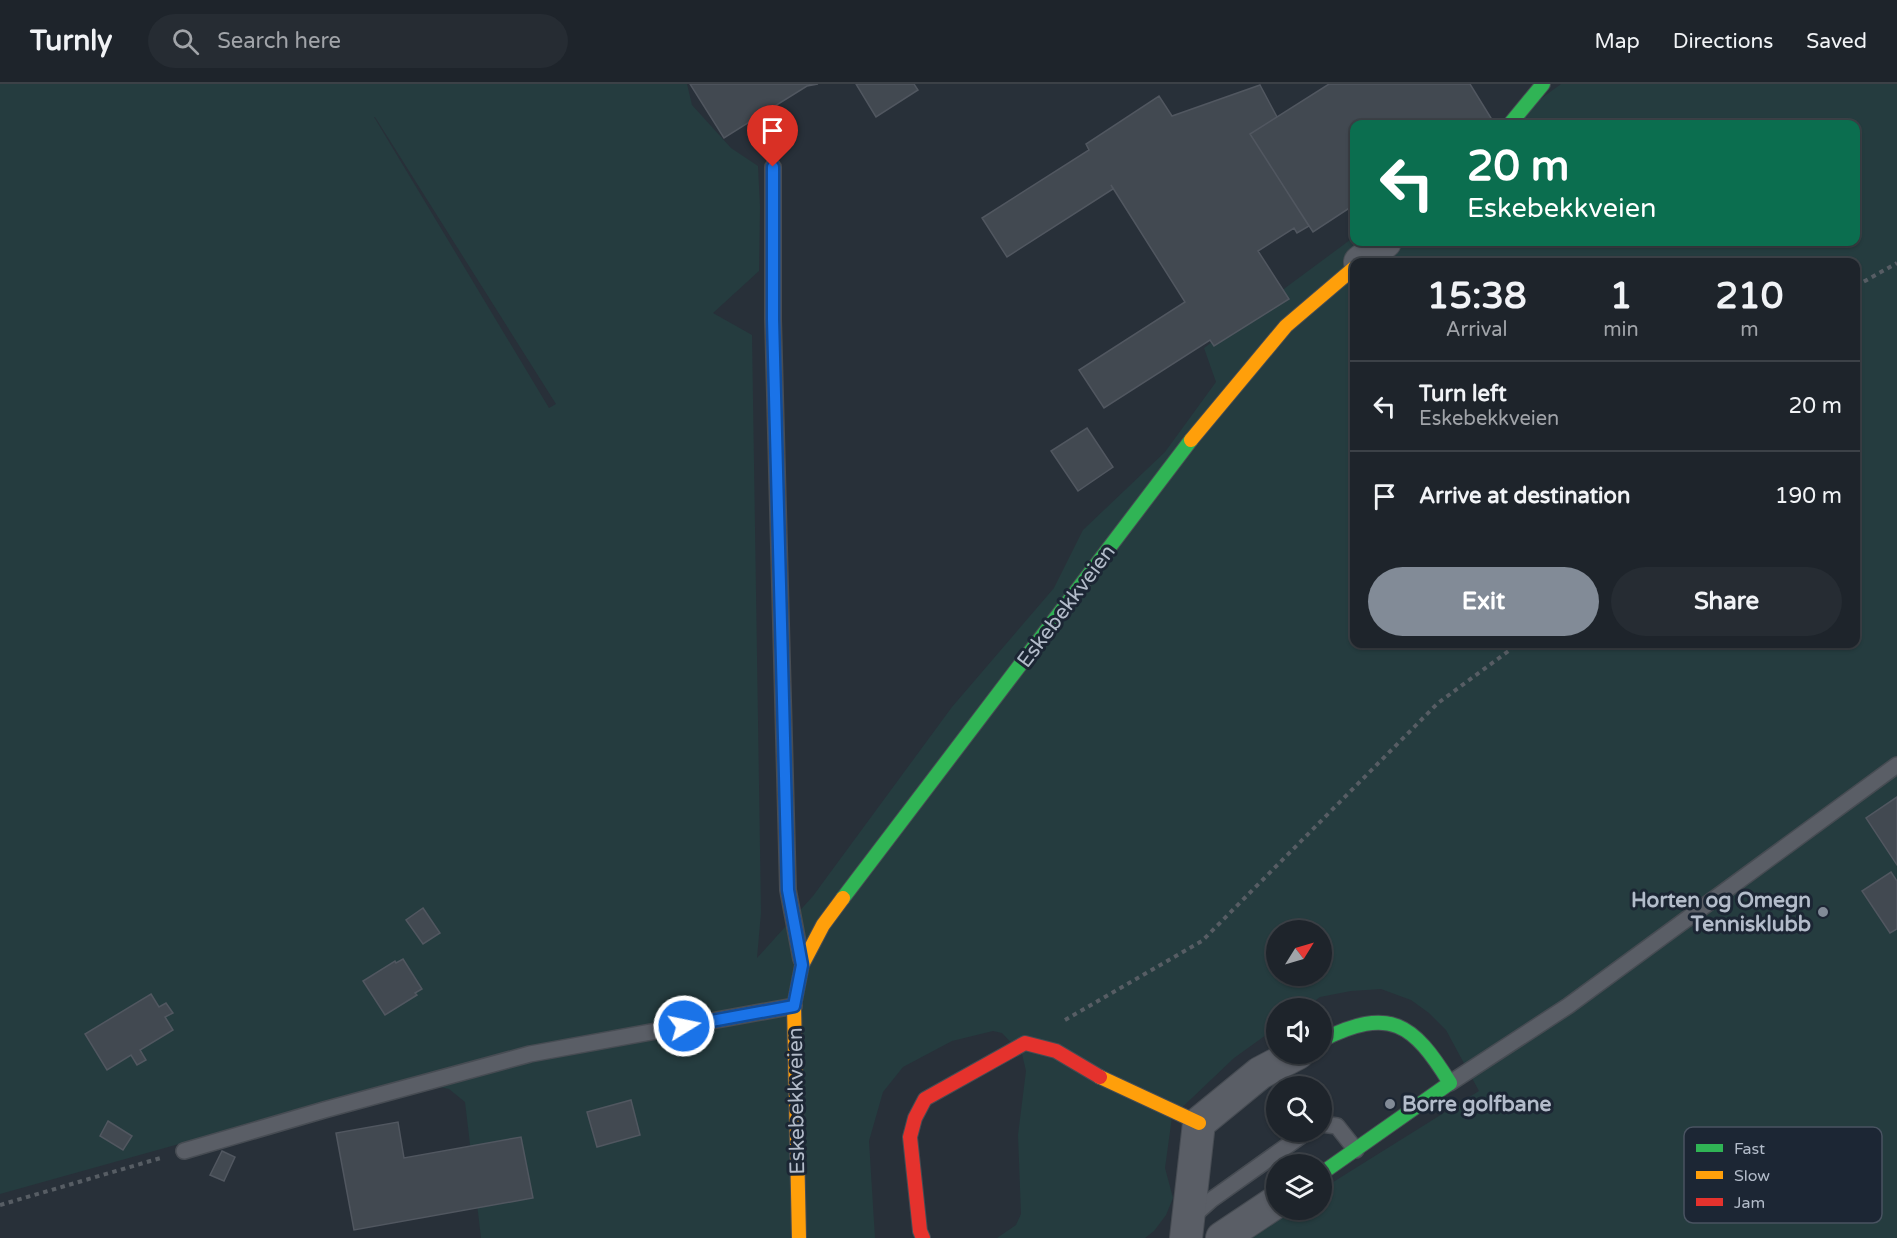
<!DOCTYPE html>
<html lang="en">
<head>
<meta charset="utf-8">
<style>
  body { margin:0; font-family:"Varela Round",sans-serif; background:#262c33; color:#f1f3f6; height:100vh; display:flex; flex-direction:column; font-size:22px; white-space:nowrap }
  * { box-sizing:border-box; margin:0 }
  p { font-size:20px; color:#a1a4a9 }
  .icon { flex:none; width:33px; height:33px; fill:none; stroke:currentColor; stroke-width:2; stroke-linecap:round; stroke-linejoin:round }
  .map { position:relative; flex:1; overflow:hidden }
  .side { position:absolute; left:1350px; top:174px; width:510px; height:390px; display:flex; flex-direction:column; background:#1e242b; border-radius:12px; box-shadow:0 2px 4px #0004,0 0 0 2px #3c4147 }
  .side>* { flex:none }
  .hud { position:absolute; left:1350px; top:36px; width:510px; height:126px; border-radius:12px; box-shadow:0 2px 4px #0004,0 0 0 2px #3c4147; background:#0b6e4f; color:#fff; overflow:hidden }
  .needle { width:39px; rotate:53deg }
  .tools { position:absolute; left:1266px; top:836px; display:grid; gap:12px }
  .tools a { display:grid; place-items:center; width:66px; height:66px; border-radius:50%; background:#1e242b; box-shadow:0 2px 4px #0004,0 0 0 2px #3c4147; font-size:30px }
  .pin { position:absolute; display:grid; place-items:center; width:51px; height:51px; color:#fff; margin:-62px -26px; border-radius:50% 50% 50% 0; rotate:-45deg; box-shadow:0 0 6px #0007 }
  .pin .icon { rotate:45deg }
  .me { position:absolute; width:66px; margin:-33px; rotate:80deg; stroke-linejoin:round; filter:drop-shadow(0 0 4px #0008) }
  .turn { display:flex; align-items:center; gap:21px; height:126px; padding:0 18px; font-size:27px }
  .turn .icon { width:78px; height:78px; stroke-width:2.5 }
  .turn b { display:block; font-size:42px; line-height:51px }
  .eta { display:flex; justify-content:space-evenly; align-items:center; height:102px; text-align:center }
  .eta b { font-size:36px; font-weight:700; line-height:42px }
  .cta { display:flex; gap:12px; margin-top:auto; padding:12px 18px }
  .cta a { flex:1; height:69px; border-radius:36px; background:#828b97; color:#fff; font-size:24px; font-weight:700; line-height:69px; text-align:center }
  .cta a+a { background:#262c33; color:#f1f3f6 }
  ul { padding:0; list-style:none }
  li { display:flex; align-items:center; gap:18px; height:90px; padding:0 18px; border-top:2px solid #3c4147 }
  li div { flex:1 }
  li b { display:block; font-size:22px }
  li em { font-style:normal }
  header { display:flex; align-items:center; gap:36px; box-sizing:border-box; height:84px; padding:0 30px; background:#1e242b; border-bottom:2px solid #3c4147 }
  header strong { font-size:28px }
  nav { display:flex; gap:33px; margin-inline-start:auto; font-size:21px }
  .search { width:420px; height:54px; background:#262c33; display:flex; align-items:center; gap:15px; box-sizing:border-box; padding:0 21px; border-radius:33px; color:#a1a4a9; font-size:22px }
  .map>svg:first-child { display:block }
  .green { fill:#253c3f; fill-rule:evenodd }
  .building { fill:#424951; stroke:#515760; stroke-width:1.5 }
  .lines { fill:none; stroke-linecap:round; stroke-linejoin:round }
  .lane-casing { stroke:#474c53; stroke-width:18 }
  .street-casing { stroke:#474c53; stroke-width:34 }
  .fast-casing { stroke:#474c53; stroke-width:16 }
  .slow-casing { stroke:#474c53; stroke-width:16 }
  .jam-casing { stroke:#474c53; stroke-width:16 }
  .path { stroke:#575d64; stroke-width:4; stroke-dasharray:4.5 4.5; stroke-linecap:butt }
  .lane { stroke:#5a5e66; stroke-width:15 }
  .street { stroke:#5a5e66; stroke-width:32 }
  .fast { stroke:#30b455; stroke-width:14 }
  .slow { stroke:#ff9f0a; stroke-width:14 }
  .jam { stroke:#e5322d; stroke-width:14 }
  .route-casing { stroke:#114b97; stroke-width:15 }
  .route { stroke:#1a73e8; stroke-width:10 }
  .poi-dot { fill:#828b97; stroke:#1c2634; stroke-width:2 }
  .labels { text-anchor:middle; stroke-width:6; stroke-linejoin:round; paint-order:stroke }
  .street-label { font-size:21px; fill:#b3bcca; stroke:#1c2634 }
  .poi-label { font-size:21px; font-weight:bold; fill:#b3bcca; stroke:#1c2634; text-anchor:end }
  .key { fill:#1c2634; stroke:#495361; stroke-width:1.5 }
  .key-label { font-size:16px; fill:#b3bcca }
</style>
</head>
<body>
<header>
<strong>Turnly</strong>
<div class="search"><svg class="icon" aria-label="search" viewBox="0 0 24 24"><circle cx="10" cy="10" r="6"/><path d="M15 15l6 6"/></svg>Search here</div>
<nav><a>Map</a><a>Directions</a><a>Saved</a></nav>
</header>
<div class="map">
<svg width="1897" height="1154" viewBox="0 0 1897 1154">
  <rect width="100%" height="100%" fill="#283039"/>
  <path class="green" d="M 0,0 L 687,0 L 692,21 L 731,64 L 758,82 L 760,123 L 759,187 L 713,229 L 752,251 L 761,829 L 757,874 L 813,812 L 952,623 L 1054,504 L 1083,446 L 1165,368 L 1216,298 L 1204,264 L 1354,153 L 1354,158 L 1856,158 L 1856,40 L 1506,40 L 1561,0 L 1897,0 L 1897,1154 L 1248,1154 L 1291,1125 L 1322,1125 L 1322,1105 L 1479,1007 L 1446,946 L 1429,929 L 1411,916 L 1381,905 L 1351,907 L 1320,913 L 1305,924 L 1276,924 L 1276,944 L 1234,974 L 1172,1033 L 1165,1084 L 1173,1114 L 1166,1131 L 1154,1147 L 1145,1154 L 997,1154 L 1016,1141 L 1021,1130 L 1018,1051 L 1026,987 L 1022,970 L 1002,949 L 993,947 L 952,957 L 903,983 L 883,1008 L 869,1057 L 875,1154 L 481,1154 L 465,1018 L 449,1005 L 408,996 L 0,1110 ZM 374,33 L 375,33 L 556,320 L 549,324 ZM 1354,178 L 1856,178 L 1856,560 L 1354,560 ZM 1276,846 L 1322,846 L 1322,891 L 1276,891 Z"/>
  <path class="building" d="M 690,0 L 818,0 L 807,2 L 724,54 Z
    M 856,0 L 914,0 L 918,6 L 876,33 Z
    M 1329,0 L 1470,0 L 1491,34 L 1481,40 L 1354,40 L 1354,121 L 1313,148 L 1250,50 Z
    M 1260,1 L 1277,33 L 1250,50 L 1309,142 L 1297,149 L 1294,144 L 1258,167 L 1289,215 L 1214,262 L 1210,256 L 1104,324 L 1079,286 L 1185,218 L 1111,101 L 1113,105 L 1007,173 L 982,134 L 1089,66 L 1086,60 L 1159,12 L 1172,32 Z
    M 1087,344 L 1113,383 L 1078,407 L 1051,367 Z
    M 1897,713 L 1897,781 L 1866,734 Z
    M 1891,788 L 1897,797 L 1897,845 L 1890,849 L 1862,807 Z
    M 423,824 L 440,849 L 423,860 L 406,836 Z
    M 403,875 L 422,905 L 415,909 L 417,911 L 385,931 L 363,897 L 395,877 L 396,879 Z
    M 151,910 L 159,923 L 166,919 L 173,929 L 165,933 L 173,946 L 140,966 L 146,976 L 137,981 L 131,971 L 107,986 L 85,950 Z
    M 631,1016 L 640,1051 L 597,1063 L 587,1028 Z
    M 108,1037 L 132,1052 L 123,1066 L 100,1052 Z
    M 398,1038 L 404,1074 L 521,1053 L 533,1114 L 354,1146 L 336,1049 Z
    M 222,1067 L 235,1073 L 224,1097 L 210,1091 Z"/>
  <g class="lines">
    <defs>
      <path id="lane" d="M 773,83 L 773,235 L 788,806 L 801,875
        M 1450,999 L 1568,922 L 1897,681
        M 1322,1040 L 1337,1042 L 1356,1066
        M 184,1067 L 324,1026 L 530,970 L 794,922
        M 1192,1133 L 1211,1116 L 1308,1047"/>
      <path id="street" d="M 1360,178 L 1385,158
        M 1186,1154 L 1199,1039 L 1260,989 L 1298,969
        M 1222,1154 L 1276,1118"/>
      <path id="fast" d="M 1510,40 L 1543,0
        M 843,814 L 1191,356
        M 1322,956 C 1390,922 1413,939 1450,999 L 1322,1089"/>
      <path id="slow" d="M 1191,356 L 1286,242 L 1354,184
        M 1100,993 L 1199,1039
        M 799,1154 L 794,922 L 802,881 L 823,841 L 843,814"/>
      <path id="jam" d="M 923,1154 L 920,1147 L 910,1053 L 915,1034 L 925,1015 L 1025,959 L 1056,967 L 1100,993"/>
    </defs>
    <use href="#lane" class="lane-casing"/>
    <use href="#street" class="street-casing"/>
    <use href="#fast" class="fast-casing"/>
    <use href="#slow" class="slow-casing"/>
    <use href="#jam" class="jam-casing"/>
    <path class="path" d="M 1856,202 L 1897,179
      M 1065,936 L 1202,857 L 1438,619 L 1518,560
      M 0,1121 L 164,1073"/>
    <use href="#lane" class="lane"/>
    <use href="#street" class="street"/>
    <use href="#fast" class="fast"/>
    <use href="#slow" class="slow"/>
    <use href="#jam" class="jam"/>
  </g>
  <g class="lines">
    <defs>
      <path id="route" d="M 684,942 L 794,922 L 802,881 L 788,806 L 773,235 L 773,83"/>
    </defs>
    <use href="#route" class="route-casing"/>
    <use href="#route" class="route"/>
  </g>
  <g class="poi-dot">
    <circle cx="1823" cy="828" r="6"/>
    <circle cx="1390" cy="1020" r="6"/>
  </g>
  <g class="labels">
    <g class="street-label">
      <text transform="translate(1066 522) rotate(-53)" y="7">Eskebekkveien</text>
      <text transform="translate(796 1017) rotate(-91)" y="7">Eskebekkveien</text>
    </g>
    <g class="poi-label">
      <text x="1811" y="823">Horten og Omegn<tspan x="1811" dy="24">Tennisklubb</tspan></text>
      <text x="1402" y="1027" text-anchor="start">Borre golfbane</text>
    </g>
  </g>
  <rect x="1684" y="1043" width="198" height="96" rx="9" class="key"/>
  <rect x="1696" y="1060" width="27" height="8" fill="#30b455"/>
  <rect x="1696" y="1087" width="27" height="8" fill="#ff9f0a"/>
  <rect x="1696" y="1114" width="27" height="8" fill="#e5322d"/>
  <g class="key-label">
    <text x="1734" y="1070">Fast</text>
    <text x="1734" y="1097">Slow</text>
    <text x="1734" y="1124">Jam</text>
  </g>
</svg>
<div class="tools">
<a><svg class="needle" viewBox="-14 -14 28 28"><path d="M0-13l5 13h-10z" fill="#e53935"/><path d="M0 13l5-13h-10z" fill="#a1a4a9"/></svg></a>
<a><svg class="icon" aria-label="sound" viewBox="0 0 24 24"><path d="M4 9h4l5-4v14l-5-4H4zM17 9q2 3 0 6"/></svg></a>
<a><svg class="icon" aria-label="search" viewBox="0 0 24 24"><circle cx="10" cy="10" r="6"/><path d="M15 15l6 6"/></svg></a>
<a><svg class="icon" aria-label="layers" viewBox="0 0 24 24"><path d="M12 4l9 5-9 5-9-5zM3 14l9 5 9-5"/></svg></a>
</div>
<div class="pin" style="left:773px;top:83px;background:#d93025"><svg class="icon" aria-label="arrive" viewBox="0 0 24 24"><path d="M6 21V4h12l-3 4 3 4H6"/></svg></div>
<svg class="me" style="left:684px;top:942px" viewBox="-20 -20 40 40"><circle r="17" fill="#1a73e8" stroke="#fff" stroke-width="3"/><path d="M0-11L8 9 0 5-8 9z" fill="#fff"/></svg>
<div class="hud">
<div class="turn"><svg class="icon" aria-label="left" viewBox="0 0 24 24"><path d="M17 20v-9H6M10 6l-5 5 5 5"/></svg><div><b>20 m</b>Eskebekkveien</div></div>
</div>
<section class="side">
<div class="eta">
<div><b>15:38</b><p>Arrival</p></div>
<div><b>1</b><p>min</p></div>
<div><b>210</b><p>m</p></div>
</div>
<ul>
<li><svg class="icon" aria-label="left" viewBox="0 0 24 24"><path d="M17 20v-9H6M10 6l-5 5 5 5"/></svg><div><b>Turn left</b><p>Eskebekkveien</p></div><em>20 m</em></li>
<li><svg class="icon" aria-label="arrive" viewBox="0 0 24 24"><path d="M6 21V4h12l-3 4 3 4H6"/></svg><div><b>Arrive at destination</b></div><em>190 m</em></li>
</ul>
<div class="cta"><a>Exit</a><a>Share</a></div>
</section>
</div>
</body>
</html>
